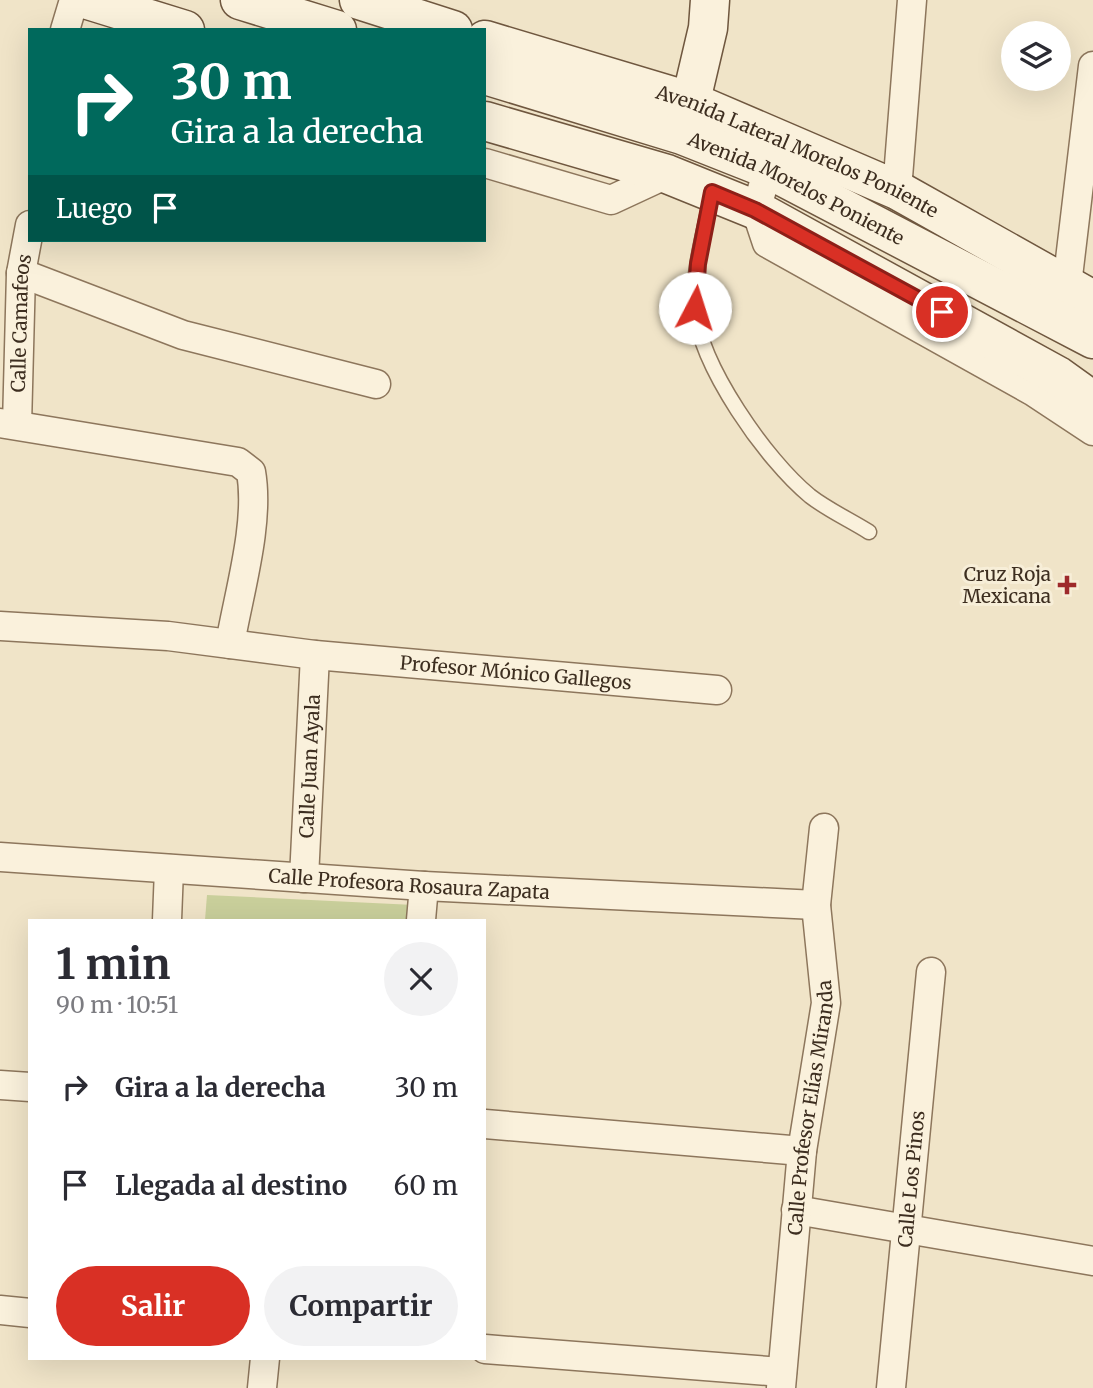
<!DOCTYPE html>
<html lang="es">
<head>
<meta charset="utf-8">
<style>
  body { margin:0; font-family:Merriweather,serif; background:#f2f2f3; color:#2b2b33; height:100vh; display:flex; flex-direction:column; font-size:26px; white-space:nowrap }
  * { box-sizing:border-box; margin:0 }
  p { font-size:23px; color:#7c7c81 }
  .icon { flex:none; width:38px; height:38px; fill:none; stroke:currentColor; stroke-width:2; stroke-linecap:round; stroke-linejoin:round }
  .map { position:relative; flex:1; overflow:hidden }
  .side { position:absolute; left:28px; top:919px; width:458px; height:441px; display:flex; flex-direction:column; background:#fff; border-radius:0px; box-shadow:0 7px 28px #0002 }
  .side>* { flex:none }
  .hud { position:absolute; left:28px; top:28px; width:458px; height:214px; border-radius:0px; box-shadow:0 7px 28px #0002; background:#00695c; color:#fff; overflow:hidden }
  .buttons { position:absolute; left:1001px; top:21px; display:grid; gap:14px }
  .buttons a { display:grid; place-items:center; width:70px; height:70px; border-radius:50%; background:#fff; box-shadow:0 7px 28px #0002; font-size:35px }
  .pin { position:absolute; display:grid; place-items:center; width:60px; height:60px; color:#fff; margin:-30px; border:4px solid #fff; border-radius:50%; box-shadow:0 2px 7px #0007 }
  .me { position:absolute; width:77px; margin:-38px; rotate:5deg; stroke-linejoin:round; filter:drop-shadow(0 0 5px #0008) }
  .turn { display:flex; align-items:center; gap:24px; height:147px; padding:0 28px; font-size:32px }
  .turn .icon { width:91px; height:91px; stroke-width:2.5 }
  .turn b { display:block; font-size:49px; line-height:60px }
  .then { display:flex; align-items:center; height:66px; padding:0 28px; background:#0003; gap:14px; font-size:26px }
  .round { display:grid; place-items:center; flex:none; width:74px; height:74px; border-radius:37px; background:#f2f2f3 }
  .headline { display:flex; align-items:center; justify-content:space-between; height:119px; padding:0 28px }
  h1 { font-size:42px; font-weight:700; line-height:52px }
  .button { display:flex; gap:14px; margin-top:auto; padding:14px 28px }
  .button a { flex:1; height:80px; border-radius:42px; background:#d93025; color:#fff; font-size:28px; font-weight:700; line-height:80px; text-align:center }
  .button a+a { background:#f2f2f3; color:#2b2b33 }
  ul { padding:0; list-style:none }
  li { display:flex; align-items:center; gap:21px; height:98px; padding:0 28px }
  li div { flex:1 }
  li b { display:block; font-size:26px }
  li em { font-style:normal }
  .map>svg:first-child { display:block }
  .green { fill:#c9cf9b }
  .lines { fill:none; stroke-linecap:round; stroke-linejoin:round }
  .lane-casing { stroke:#8d765c; stroke-width:17 }
  .street-casing { stroke:#8d765c; stroke-width:31 }
  .secondary-casing { stroke:#6f573f; stroke-width:41 }
  .lane { stroke:#faf1dc; stroke-width:14 }
  .street { stroke:#faf1dc; stroke-width:28 }
  .secondary { stroke:#faf1dc; stroke-width:38 }
  .route-casing { stroke:#8d1f18; stroke-width:18 }
  .route { stroke:#d93025; stroke-width:12 }
  .poi-dot { fill:#9e2a2b; stroke:#f7eed8; stroke-width:2.5 }
  .labels { text-anchor:middle; stroke-width:6; stroke-linejoin:round; paint-order:stroke }
  .street-label { font-size:19px; fill:#3d2e20; stroke:#f7eed8 }
  .poi-label { font-size:19px; fill:#3d2e20; stroke:#f7eed8; text-anchor:end }
</style>
</head>
<body>
<div class="map">
<svg width="1093" height="1388" viewBox="0 0 1093 1388">
  <rect width="100%" height="100%" fill="#f0e4c8"/>
  <path class="green" d="M 207,895 L 414,905 L 413,920 L 205,920 Z"/>
  <g class="lines">
    <defs>
      <path id="lane" d="M 712,193 C 705,230 692,271 695,309 C 700,366 766,460 810,496 C 828,510 850,520 869,532"/>
      <g id="street">
        <path d="M 65,30 L 74,0"/>
        <path d="M 485,163 L 611,200 L 667,174"/>
        <path d="M 768,169 L 756,210 L 767,243 L 1034,392 L 1093,431"/>
        <path d="M 897,190 L 912,0"/>
        <path d="M 21,273 L 183,335 L 376,384"/>
        <path d="M 1067,285 L 1093,66"/>
        <path d="M 0,423 L 238,462 L 251,472 C 260,523 239,592 230,644"/>
        <path id="s1" d="M 17,425 L 21,273 L 30,225"/>
        <path id="s2" d="M 0,626 L 168,636 L 315,655 L 717,690"/>
        <path id="s3" d="M 0,857 L 424,886 L 816,905"/>
        <path id="s4" d="M 304,878 L 315,655"/>
        <path d="M 167,920 L 169,869"/>
        <path d="M 421,920 L 424,886"/>
        <path d="M 0,1085 L 30,1087"/>
        <path d="M 485,1124 L 802,1151"/>
        <path d="M 796,1210 L 1093,1261"/>
        <path d="M 0,1310 L 30,1313"/>
        <path d="M 485,1349 L 782,1372"/>
        <path d="M 262,1388 L 265,1358"/>
        <path id="s5" d="M 781,1388 L 802,1151 L 826,1003 L 816,905 L 824,828"/>
        <path id="s6" d="M 891,1388 L 931,972"/>
      </g>
      <g id="secondary">
        <path d="M 88,0 L 185,30"/>
        <path d="M 240,0 L 337,30"/>
        <path d="M 359,0 L 453,30"/>
        <path id="s7" d="M 485,40 L 692,102 L 897,190 L 1093,300"/>
        <path id="s8" d="M 485,75 L 682,135 L 768,169 L 1093,339"/>
        <path d="M 485,121 L 667,174 L 756,210 L 1058,376 L 1093,401"/>
        <path d="M 685,126 L 708,28 L 710,0"/>
      </g>
    </defs>
    <use href="#lane" class="lane-casing"/>
    <use href="#street" class="street-casing"/>
    <use href="#secondary" class="secondary-casing"/>
    <use href="#lane" class="lane"/>
    <use href="#street" class="street"/>
    <use href="#secondary" class="secondary"/>
  </g>
  <g class="lines">
    <defs>
      <path id="route" d="M 695,308 L 698,264 L 712,192 L 755,210 L 942,312"/>
    </defs>
    <use href="#route" class="route-casing"/>
    <use href="#route" class="route"/>
  </g>
  <path class="poi-dot" d="M1063.5 574.5h7v7h7v7h-7v7h-7v-7h-7v-7h7z"/>
  <g class="labels">
    <g class="street-label">
      <text dy="7" stroke="none"><textPath href="#s7" startOffset="332">Avenida Lateral Morelos Poniente</textPath></text>
      <text dy="7" stroke="none"><textPath href="#s8" startOffset="332">Avenida Morelos Poniente</textPath></text>
      <text dy="7" stroke="none"><textPath href="#s1" startOffset="102">Calle Camafeos</textPath></text>
      <text dy="7" stroke="none"><textPath href="#s2" startOffset="518">Profesor Mónico Gallegos</textPath></text>
      <text dy="7" stroke="none"><textPath href="#s4" startOffset="112">Calle Juan Ayala</textPath></text>
      <text dy="7" stroke="none"><textPath href="#s3" startOffset="410">Calle Profesora Rosaura Zapata</textPath></text>
      <text dy="7" stroke="none"><textPath href="#s5" startOffset="282">Calle Profesor Elías Miranda</textPath></text>
      <text dy="7" stroke="none"><textPath href="#s6" startOffset="210">Calle Los Pinos</textPath></text>
    </g>
    <g class="poi-label">
      <text x="1051" y="581">Cruz Roja<tspan x="1051" dy="22">Mexicana</tspan></text>
    </g>
  </g>
</svg>
<div class="buttons">
<a><svg class="icon" aria-label="layers" viewBox="0 0 24 24"><path d="M12 4l9 5-9 5-9-5zM3 14l9 5 9-5"/></svg></a>
</div>
<div class="pin" style="left:942px;top:312px;background:#d93025"><svg class="icon" aria-label="arrive" viewBox="0 0 24 24"><path d="M6 21V4h12l-3 4 3 4H6"/></svg></div>
<svg class="me" style="left:695px;top:308px" viewBox="-20 -20 40 40"><circle r="19" fill="#fff"/><path d="M0-13L10 11 0 6-10 11z" fill="#d93025"/></svg>
<div class="hud">
<div class="turn"><svg class="icon" aria-label="right" viewBox="0 0 24 24"><path d="M7 20v-9h11M14 6l5 5-5 5"/></svg><div><b>30 m</b>Gira a la derecha</div></div>
<div class="then">Luego<svg class="icon" aria-label="arrive" viewBox="0 0 24 24"><path d="M6 21V4h12l-3 4 3 4H6"/></svg></div>
</div>
<section class="side">
<div class="headline"><div><h1>1 min</h1><p>90 m · 10:51</p></div><a class="round"><svg class="icon" aria-label="close" viewBox="0 0 24 24"><path d="M6 6l12 12M18 6L6 18"/></svg></a></div>
<ul>
<li><svg class="icon" aria-label="right" viewBox="0 0 24 24"><path d="M7 20v-9h11M14 6l5 5-5 5"/></svg><div><b>Gira a la derecha</b></div><em>30 m</em></li>
<li><svg class="icon" aria-label="arrive" viewBox="0 0 24 24"><path d="M6 21V4h12l-3 4 3 4H6"/></svg><div><b>Llegada al destino</b></div><em>60 m</em></li>
</ul>
<div class="button"><a>Salir</a><a>Compartir</a></div>
</section>
</div>
</body>
</html>
